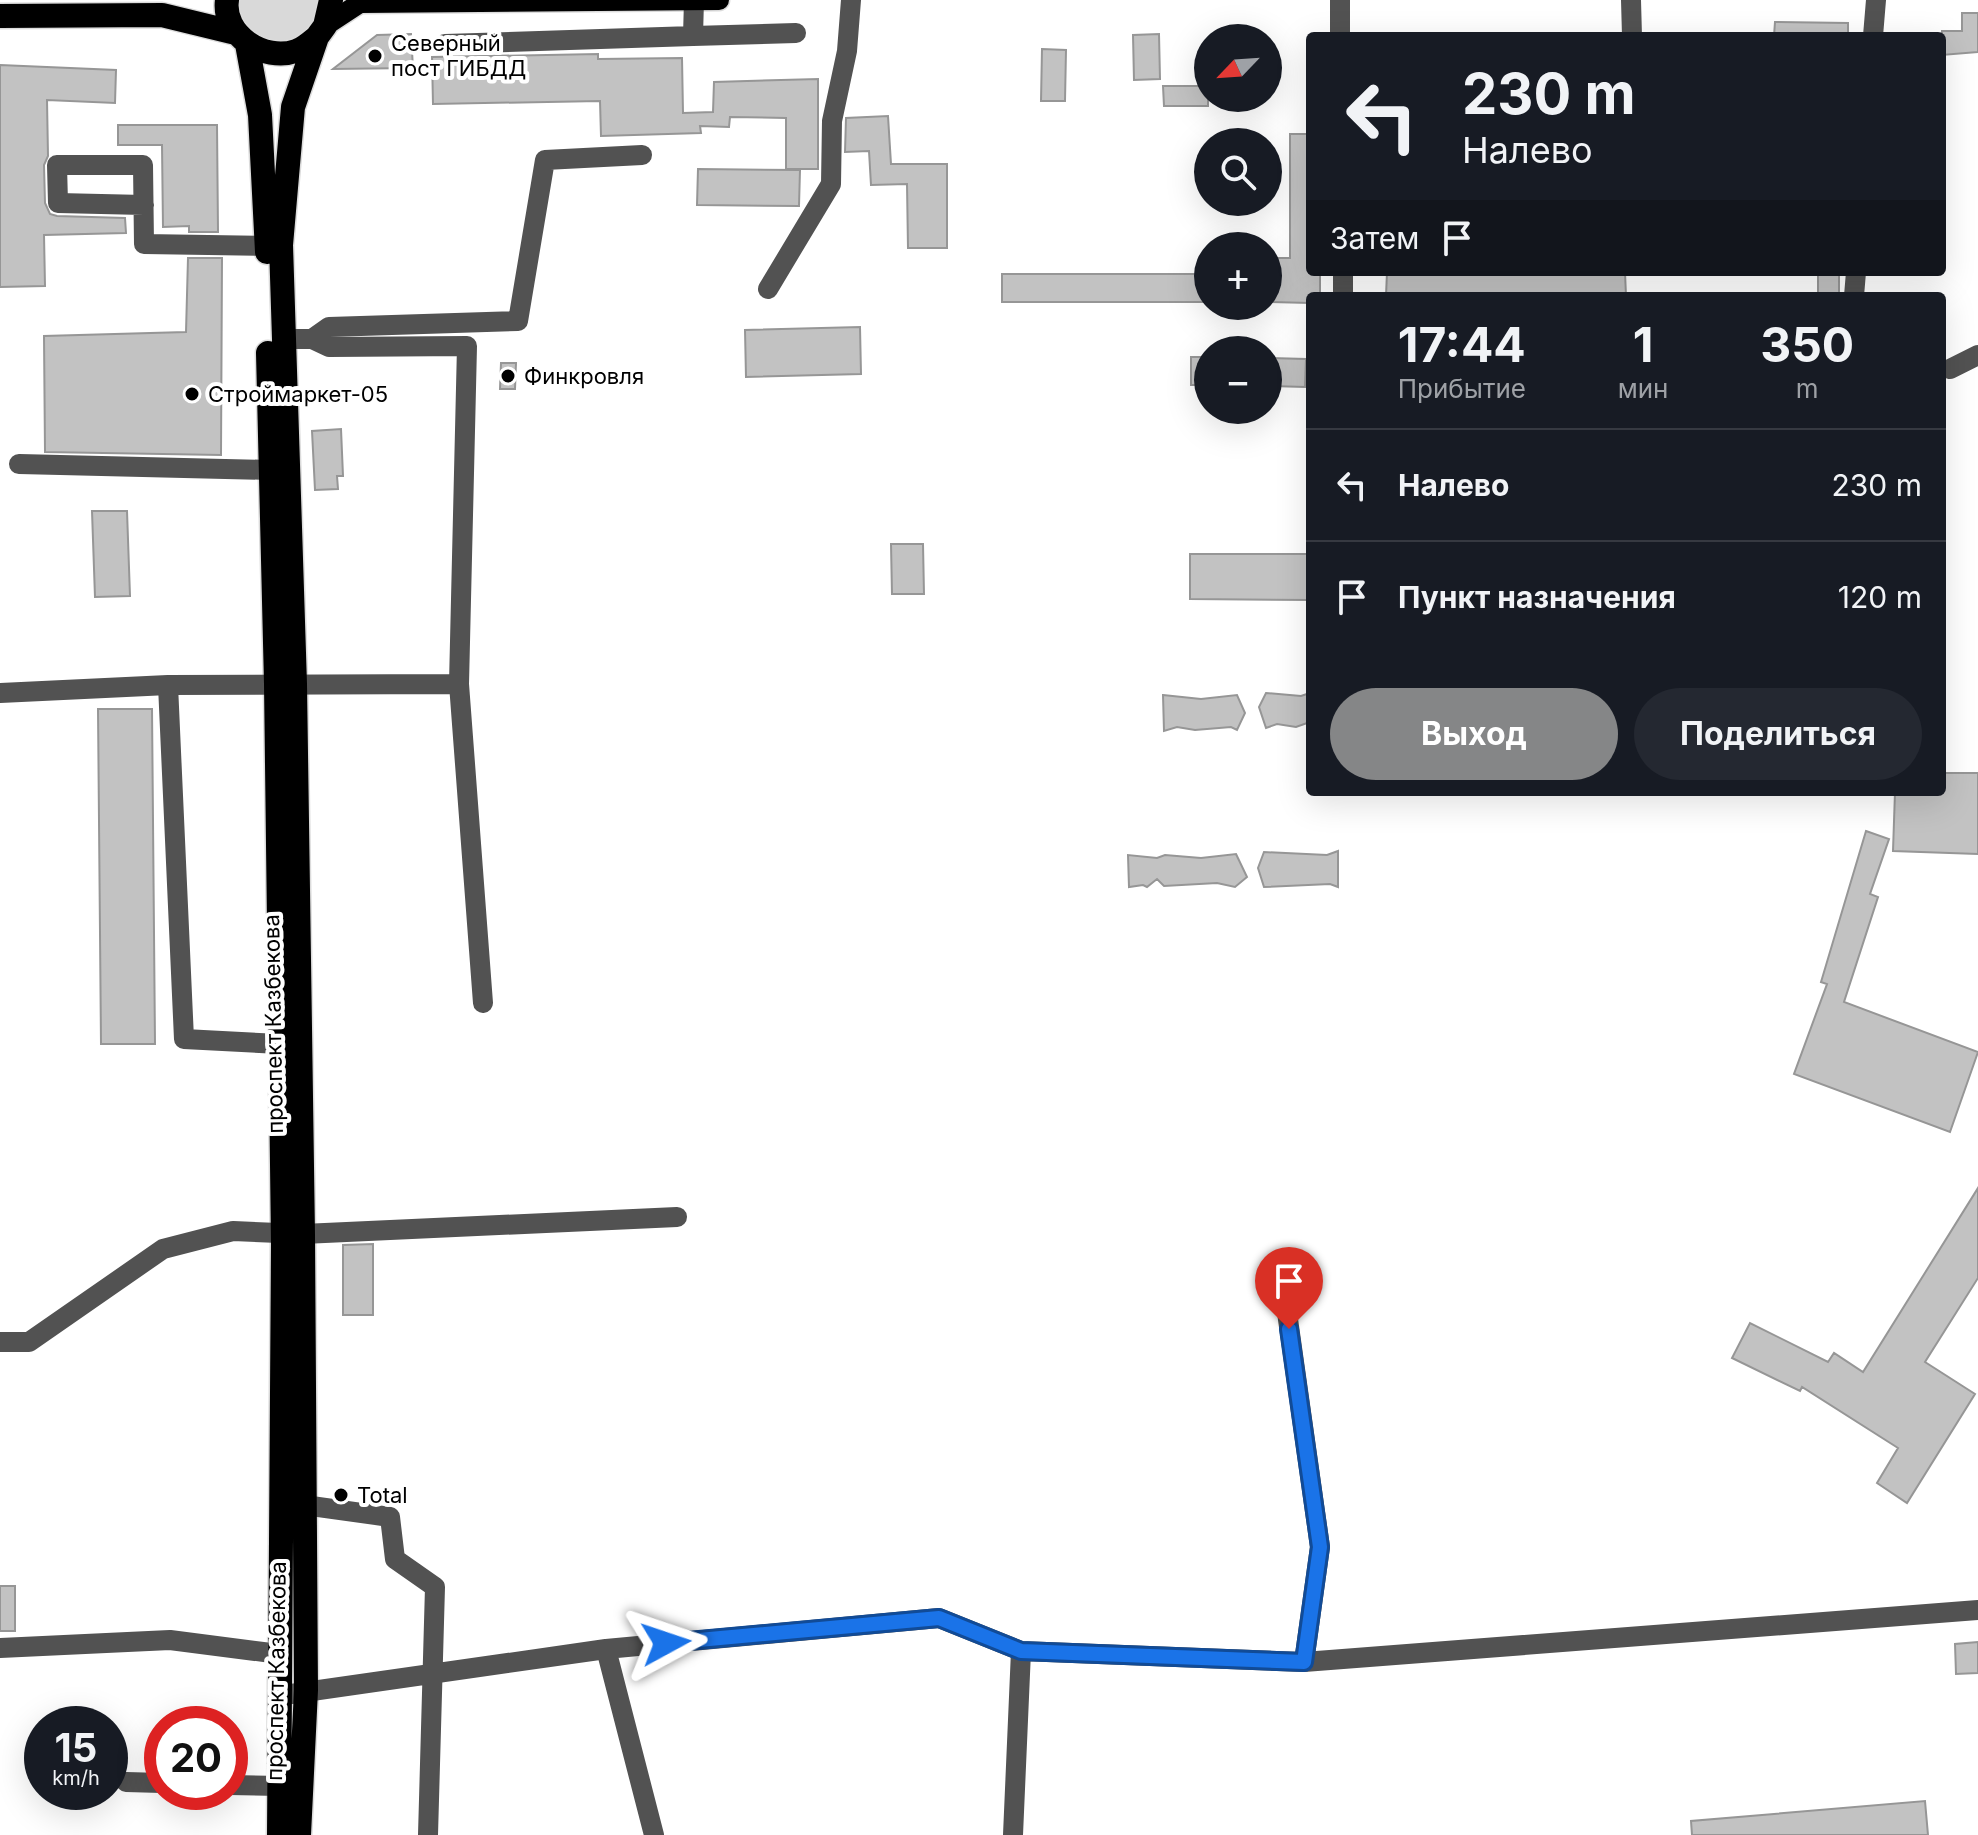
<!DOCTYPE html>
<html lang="ru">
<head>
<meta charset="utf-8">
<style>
  body { margin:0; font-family:Inter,sans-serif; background:#242831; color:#f1f3f6; height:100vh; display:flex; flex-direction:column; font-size:30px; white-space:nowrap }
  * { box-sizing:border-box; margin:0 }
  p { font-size:26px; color:#9ea1a6 }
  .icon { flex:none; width:44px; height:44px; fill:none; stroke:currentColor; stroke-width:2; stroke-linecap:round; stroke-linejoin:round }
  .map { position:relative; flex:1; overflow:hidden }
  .details { position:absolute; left:1306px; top:292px; width:640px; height:504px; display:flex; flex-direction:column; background:#171b24; border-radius:8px; box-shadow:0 8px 32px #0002 }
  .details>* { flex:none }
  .banner { position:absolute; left:1306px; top:32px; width:640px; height:244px; border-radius:8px; box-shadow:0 8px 32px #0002; background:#171b24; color:#f1f3f6; overflow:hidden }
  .needle { width:52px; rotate:245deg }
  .buttons { position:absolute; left:1194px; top:24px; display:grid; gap:16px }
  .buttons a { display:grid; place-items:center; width:88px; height:88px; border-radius:50%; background:#171b24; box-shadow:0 8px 32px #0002; font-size:40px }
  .speed { position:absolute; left:24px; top:1706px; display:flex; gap:16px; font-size:40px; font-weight:700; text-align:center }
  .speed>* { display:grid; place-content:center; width:104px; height:104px; border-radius:50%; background:#171b24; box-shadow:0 8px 32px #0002; line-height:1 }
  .speed small { font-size:20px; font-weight:400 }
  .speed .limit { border:12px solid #d22; background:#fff; color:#111 }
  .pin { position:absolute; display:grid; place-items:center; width:68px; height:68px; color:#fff; margin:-82px -34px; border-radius:50% 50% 50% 0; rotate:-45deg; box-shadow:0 0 8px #0007 }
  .pin .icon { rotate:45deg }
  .me { position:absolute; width:88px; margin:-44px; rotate:85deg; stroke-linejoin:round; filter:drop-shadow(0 0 6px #0008) }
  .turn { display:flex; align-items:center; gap:28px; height:168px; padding:0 24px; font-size:36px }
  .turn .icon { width:104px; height:104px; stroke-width:2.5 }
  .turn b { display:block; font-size:56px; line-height:68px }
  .then { display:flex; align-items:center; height:76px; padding:0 24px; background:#0003; gap:16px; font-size:30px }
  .eta { display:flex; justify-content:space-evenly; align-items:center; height:136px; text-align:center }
  .eta b { font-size:48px; font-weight:700; line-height:56px }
  .primary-button { display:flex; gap:16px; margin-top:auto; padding:16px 24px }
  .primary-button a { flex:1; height:92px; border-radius:48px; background:#858687; color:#fff; font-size:32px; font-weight:700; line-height:92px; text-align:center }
  .primary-button a+a { background:#242831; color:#f1f3f6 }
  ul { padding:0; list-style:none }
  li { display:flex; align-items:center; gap:24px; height:112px; padding:0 24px; border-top:2px solid #363941 }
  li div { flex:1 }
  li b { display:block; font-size:30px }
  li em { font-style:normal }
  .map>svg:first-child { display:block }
  .green { fill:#d9d9d9 }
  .building { fill:#c2c2c2; stroke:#969696; stroke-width:2 }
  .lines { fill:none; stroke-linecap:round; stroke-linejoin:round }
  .major-casing { stroke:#dbdbdb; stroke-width:23 }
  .highway-casing { stroke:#dbdbdb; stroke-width:27 }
  .minor { stroke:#525252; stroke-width:20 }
  .major { stroke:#000; stroke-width:20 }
  .highway { stroke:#000; stroke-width:24 }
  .route-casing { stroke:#114b97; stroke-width:20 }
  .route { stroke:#1a73e8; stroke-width:14 }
  .poi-dot { fill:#000; stroke:#fff; stroke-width:3 }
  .labels { text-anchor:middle; stroke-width:8; stroke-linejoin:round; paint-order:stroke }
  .poi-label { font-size:22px; fill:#000; stroke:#fff; text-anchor:start }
  .street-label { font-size:22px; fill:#000; stroke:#fff }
</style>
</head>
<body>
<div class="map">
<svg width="1978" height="1835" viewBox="0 0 1978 1835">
  <rect width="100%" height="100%" fill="#fff"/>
  <path class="green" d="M 236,0 L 322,0 C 320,9 318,23 312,30 C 295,51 256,49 242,24 C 238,18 238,7 236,0 Z"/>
  <path class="building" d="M 1962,13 L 1978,13 L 1978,52 L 1942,55 L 1942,31 L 1962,31 Z
    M 1775,22 L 1848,23 L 1848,36 L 1774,36 Z
    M 411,34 L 413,68 L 333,69 L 377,35 Z
    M 1159,34 L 1160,79 L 1134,80 L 1133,35 Z
    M 1042,49 L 1066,50 L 1065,101 L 1041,101 Z
    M 598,54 L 598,59 L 682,58 L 683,113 L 713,112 L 714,82 L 818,79 L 818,169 L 786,169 L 786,118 L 730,117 L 729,127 L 700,126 L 701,133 L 601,136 L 600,101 L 433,104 L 432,57 Z
    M 0,65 L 116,70 L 115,103 L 47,100 L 48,156 L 44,165 L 45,203 L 50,214 L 57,216 L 125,218 L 126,233 L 44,235 L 45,286 L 0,287 Z
    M 1163,86 L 1208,86 L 1208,106 L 1164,106 Z
    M 888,116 L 891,164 L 947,164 L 947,248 L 908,248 L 907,184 L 871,185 L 869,151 L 845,152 L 846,118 Z
    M 118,125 L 217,125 L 218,232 L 189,232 L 189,226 L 163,227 L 162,145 L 118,145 Z
    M 1290,134 L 1310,134 L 1310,272 L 1320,272 L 1320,296 L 1310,296 L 1310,303 L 1268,302 L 1268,258 L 1290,258 Z
    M 698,169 L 800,170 L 799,206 L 697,205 Z
    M 188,258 L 222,258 L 221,455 L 45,452 L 44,336 L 186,332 Z
    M 1387,272 L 1625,272 L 1626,296 L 1386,296 Z
    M 1818,272 L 1839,272 L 1839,296 L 1818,296 Z
    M 1002,274 L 1208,274 L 1208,302 L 1002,302 Z
    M 860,327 L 861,374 L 746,377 L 745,330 Z
    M 1191,357 L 1208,357 L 1208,385 L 1191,385 Z
    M 1268,358 L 1306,359 L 1305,387 L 1268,386 Z
    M 501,363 L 516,363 L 515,389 L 500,389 Z
    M 341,429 L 343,476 L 337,476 L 338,489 L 315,490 L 312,431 Z
    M 92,511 L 127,511 L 130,596 L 95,597 Z
    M 891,544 L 923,544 L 924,594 L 892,594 Z
    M 1190,554 L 1310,554 L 1310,600 L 1190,599 Z
    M 1266,693 L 1301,696 L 1310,693 L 1310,722 L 1296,727 L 1277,724 L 1266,728 L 1259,707 Z
    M 1163,695 L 1201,699 L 1237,695 L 1245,713 L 1237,730 L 1231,727 L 1195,730 L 1177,727 L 1164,731 Z
    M 98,709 L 152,709 L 155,1044 L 101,1044 Z
    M 1942,773 L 1978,773 L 1978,854 L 1893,851 L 1895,792 L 1942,792 Z
    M 1866,831 L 1889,839 L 1870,894 L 1878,897 L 1844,1002 L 1978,1052 L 1950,1132 L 1794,1074 L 1827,984 L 1821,982 Z
    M 1338,851 L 1338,887 L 1330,884 L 1264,887 L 1258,868 L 1264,852 L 1327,855 Z
    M 1236,854 L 1247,877 L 1235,887 L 1217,883 L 1164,886 L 1157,879 L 1147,887 L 1143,885 L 1129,887 L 1128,855 L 1157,858 L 1165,855 L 1201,858 Z
    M 1978,1188 L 1978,1278 L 1925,1362 L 1975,1394 L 1907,1503 L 1877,1483 L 1898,1448 L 1802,1387 L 1800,1391 L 1732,1358 L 1750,1323 L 1828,1362 L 1834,1353 L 1863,1372 Z
    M 373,1244 L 373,1315 L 343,1315 L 343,1245 Z
    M 0,1586 L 15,1586 L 15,1631 L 0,1631 Z
    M 1978,1642 L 1978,1673 L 1956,1674 L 1955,1644 Z
    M 1925,1801 L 1928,1835 L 1692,1835 L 1691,1821 Z"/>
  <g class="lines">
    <defs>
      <path id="major" d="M 325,26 L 360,3 L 719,0"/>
      <path id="highway" d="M 227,0 C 222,35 264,62 296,51 C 303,49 311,42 317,37
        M 0,16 L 162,15 L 236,33
        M 247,44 L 260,115 L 267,252
        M 268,353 L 276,684 L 283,1244 L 279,1835
        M 299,1835 L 306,1690 L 303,1234 L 295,684 L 281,245 L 293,107 L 317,37 L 325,26 L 331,0"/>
    </defs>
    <use href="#major" class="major-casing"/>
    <use href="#highway" class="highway-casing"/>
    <path class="minor" d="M 1340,0 L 1340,36
      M 1631,0 L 1632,36
      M 693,36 L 796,33
      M 1873,36 L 1876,0
      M 445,44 L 693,36 L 694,0
      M 144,205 L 58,203 L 57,165 L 143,165 L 144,244 L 266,246
      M 1343,272 L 1343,296
      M 768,289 L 831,184 L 832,121 L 847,51 L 851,0
      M 1854,296 L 1856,272
      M 284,339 L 312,339 L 329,347 L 467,346 L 459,684
      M 312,339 L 329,327 L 518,321 L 545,160 L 642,155
      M 1950,369 L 1978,355
      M 19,464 L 270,470
      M 168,685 L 184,1039 L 280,1044
      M 0,693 L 168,685 L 459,684 L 483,1003
      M 1285,1298 L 1320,1547 L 1304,1662
      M 0,1342 L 29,1342 L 163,1249 L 233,1231 L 303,1234 L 677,1217
      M 304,1505 L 390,1517 L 395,1559 L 435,1587 L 428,1835
      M 0,1648 L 170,1640 L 279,1654
      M 606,1649 L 654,1835
      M 291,1694 L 606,1649 L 939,1618 L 1021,1651 L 1304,1662 L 1978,1610
      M 126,1782 L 162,1783
      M 230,1785 L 280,1786
      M 1013,1835 L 1021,1651"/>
    <use href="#major" class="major"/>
    <use href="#highway" class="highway"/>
  </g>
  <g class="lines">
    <defs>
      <path id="route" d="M 666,1643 L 939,1618 L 1021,1651 L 1304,1662 L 1320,1547 L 1289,1329"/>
    </defs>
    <use href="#route" class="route-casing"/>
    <use href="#route" class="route"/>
  </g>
  <g class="poi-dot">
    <circle cx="375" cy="56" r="8"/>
    <circle cx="508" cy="376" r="8"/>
    <circle cx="192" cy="394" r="8"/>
    <circle cx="341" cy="1495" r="8"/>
  </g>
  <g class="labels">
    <g class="poi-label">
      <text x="391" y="51">Северный<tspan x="391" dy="25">пост ГИБДД</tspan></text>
      <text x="524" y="384">Финкровля</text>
      <text x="208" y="402">Строймаркет-05</text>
      <text x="357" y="1503">Total</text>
    </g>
    <g class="street-label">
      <text transform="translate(273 1024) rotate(-91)" y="8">проспект Казбекова</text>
      <text transform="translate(276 1671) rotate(-89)" y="8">проспект Казбекова</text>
    </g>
  </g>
</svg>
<div class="buttons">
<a><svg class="needle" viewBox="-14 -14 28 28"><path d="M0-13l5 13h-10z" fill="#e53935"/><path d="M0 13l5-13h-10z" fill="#9ea1a6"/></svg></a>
<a><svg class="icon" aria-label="search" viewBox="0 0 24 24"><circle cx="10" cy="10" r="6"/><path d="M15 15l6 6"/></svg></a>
<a>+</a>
<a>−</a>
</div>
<div class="speed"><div>15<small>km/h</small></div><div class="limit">20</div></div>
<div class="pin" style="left:1289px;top:1329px;background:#d93025"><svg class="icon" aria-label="arrive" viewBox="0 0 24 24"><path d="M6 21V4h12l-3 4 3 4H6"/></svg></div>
<svg class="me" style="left:666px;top:1643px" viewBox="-20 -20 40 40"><path d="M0-17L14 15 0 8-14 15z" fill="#1a73e8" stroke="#fff" stroke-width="4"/></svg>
<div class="banner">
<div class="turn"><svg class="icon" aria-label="left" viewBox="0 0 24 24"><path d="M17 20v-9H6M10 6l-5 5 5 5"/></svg><div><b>230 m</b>Налево</div></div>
<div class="then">Затем<svg class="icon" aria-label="arrive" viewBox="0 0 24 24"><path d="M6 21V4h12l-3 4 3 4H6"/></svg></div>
</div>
<section class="details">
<div class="eta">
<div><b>17:44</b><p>Прибытие</p></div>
<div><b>1</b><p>мин</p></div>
<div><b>350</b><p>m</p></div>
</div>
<ul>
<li><svg class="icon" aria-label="left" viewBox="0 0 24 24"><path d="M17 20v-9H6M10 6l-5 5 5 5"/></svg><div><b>Налево</b></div><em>230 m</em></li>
<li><svg class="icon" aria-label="arrive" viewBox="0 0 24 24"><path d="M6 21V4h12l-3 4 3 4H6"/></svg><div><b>Пункт назначения</b></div><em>120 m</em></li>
</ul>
<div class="primary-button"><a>Выход</a><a>Поделиться</a></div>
</section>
</div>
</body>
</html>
